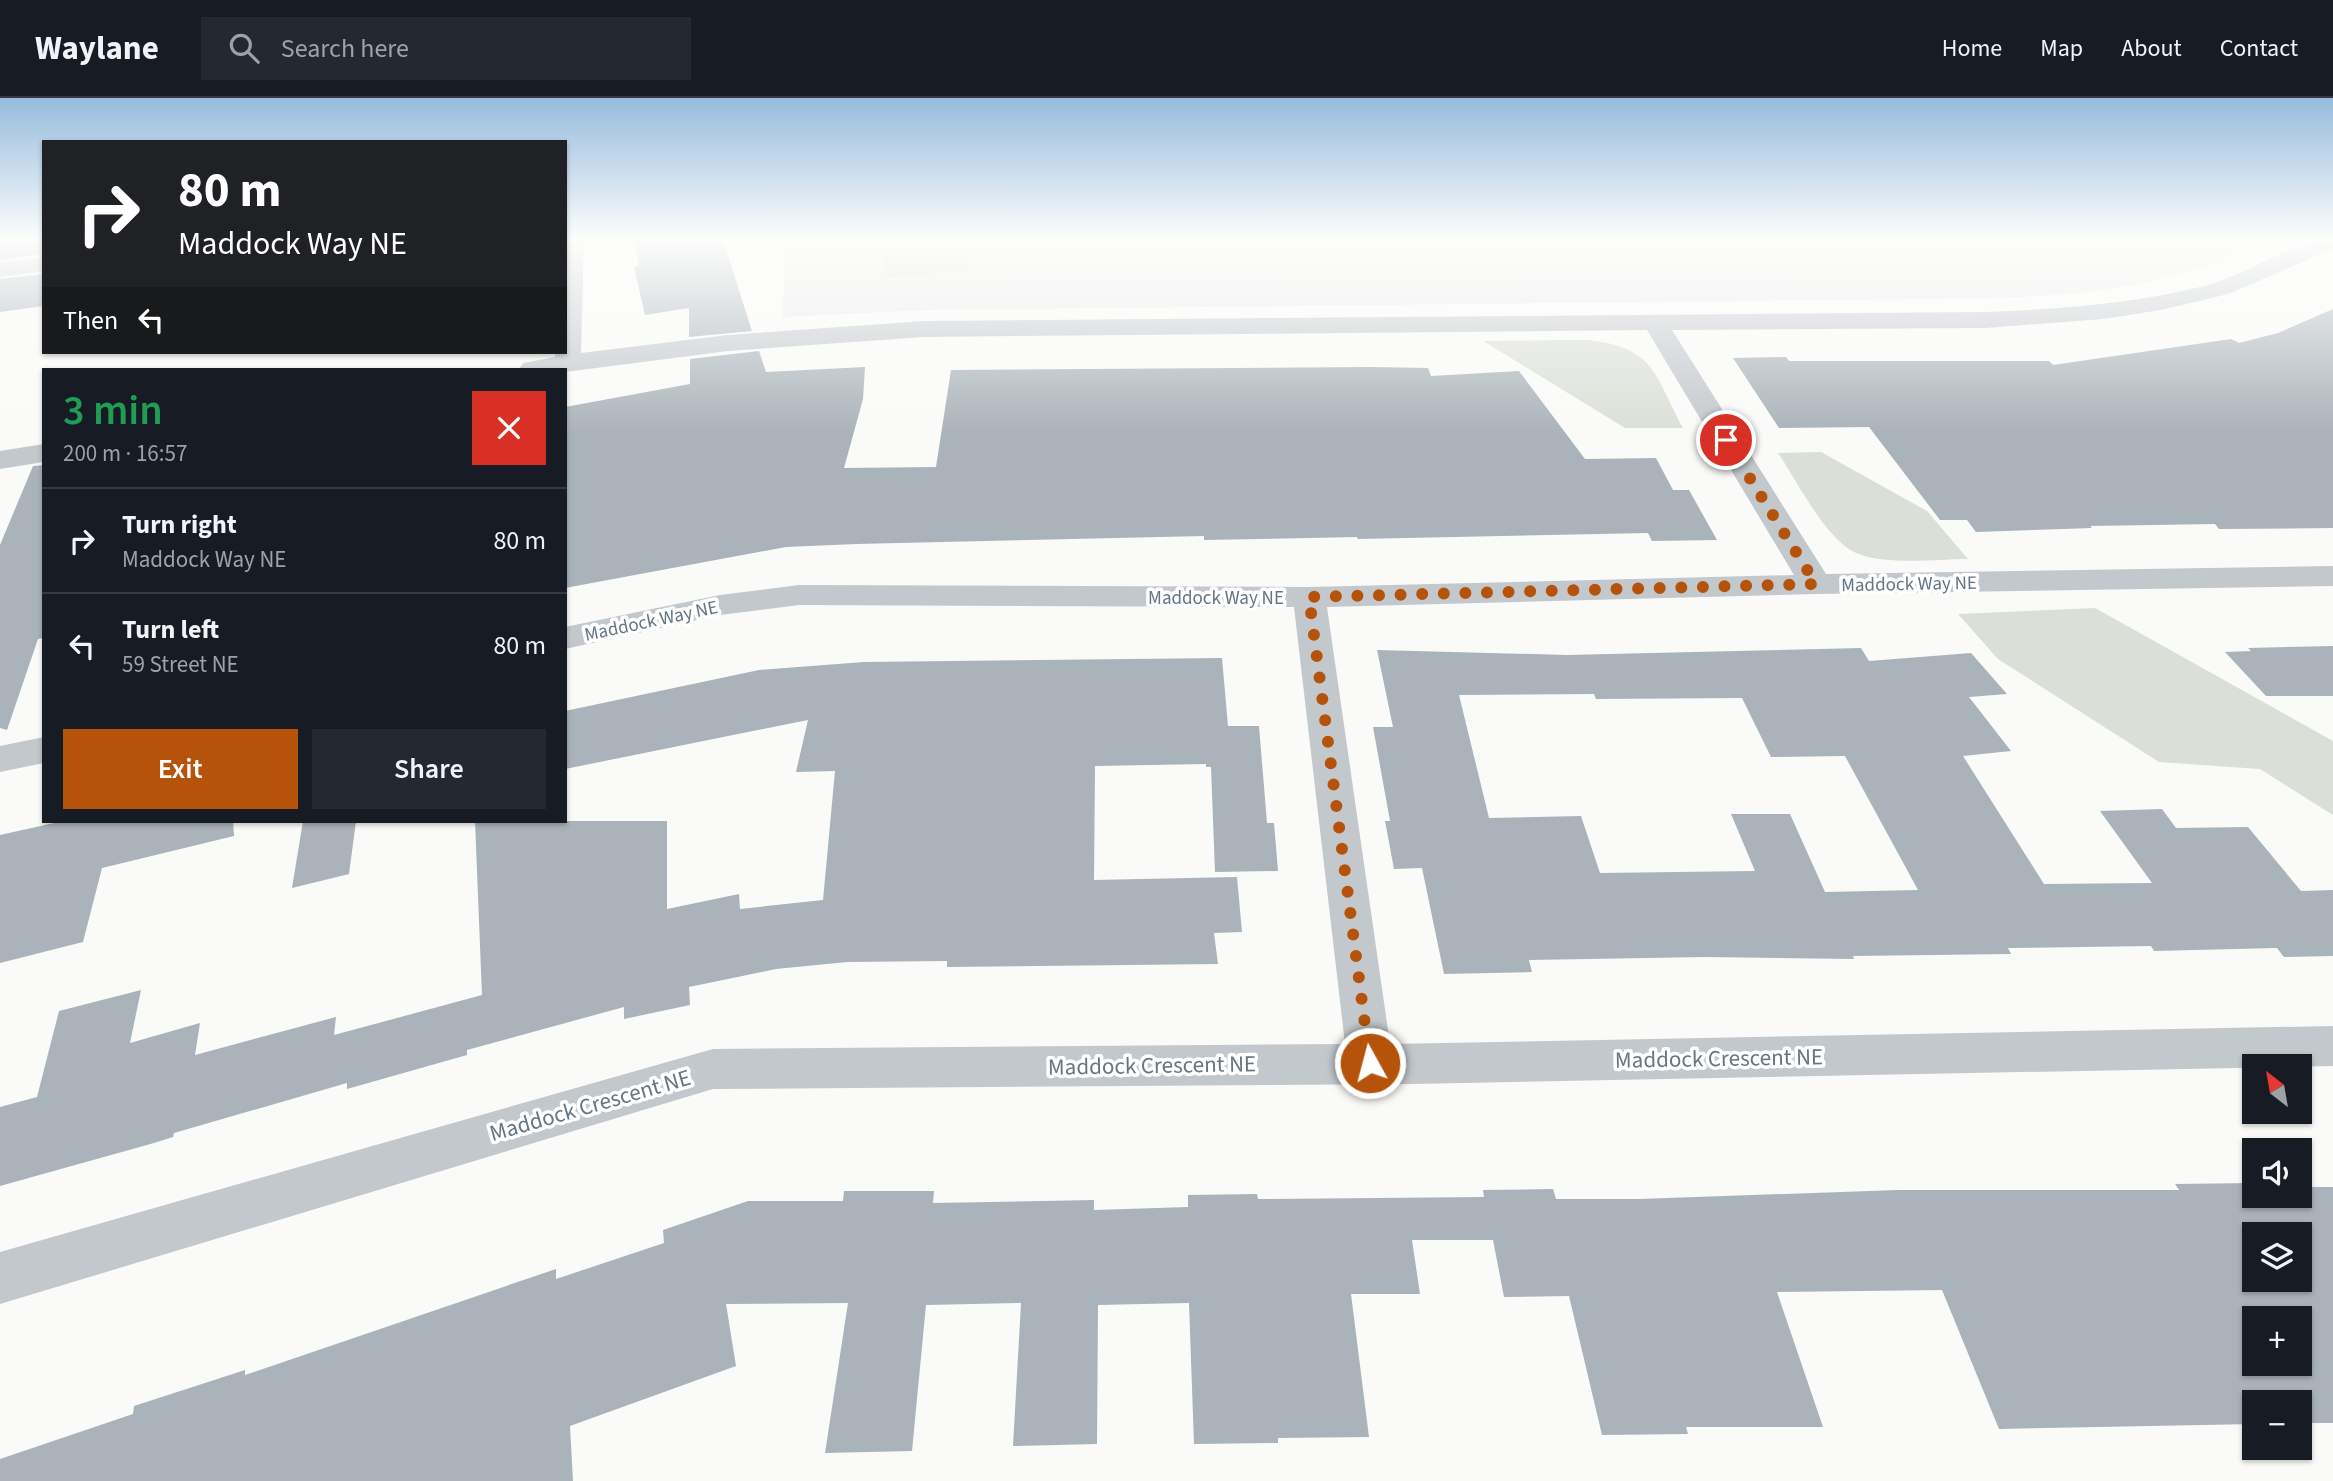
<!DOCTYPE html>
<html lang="en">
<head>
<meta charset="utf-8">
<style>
  body { margin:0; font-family:"Source Sans 3",sans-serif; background:#242831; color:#f1f3f6; height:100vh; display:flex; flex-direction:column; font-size:26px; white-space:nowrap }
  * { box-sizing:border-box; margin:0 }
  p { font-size:23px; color:#9ea1a6 }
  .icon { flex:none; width:38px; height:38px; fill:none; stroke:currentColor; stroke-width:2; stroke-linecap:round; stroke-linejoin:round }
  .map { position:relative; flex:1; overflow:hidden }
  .panel { position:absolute; left:42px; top:270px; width:525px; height:455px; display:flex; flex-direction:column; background:#171b24; border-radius:0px; box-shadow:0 2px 5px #0004 }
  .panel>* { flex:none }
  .top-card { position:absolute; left:42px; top:42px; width:525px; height:214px; border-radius:0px; box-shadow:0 2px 5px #0004; background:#202124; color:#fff; overflow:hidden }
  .needle { width:46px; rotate:329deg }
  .tools { position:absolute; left:2242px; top:956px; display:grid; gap:14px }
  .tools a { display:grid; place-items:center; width:70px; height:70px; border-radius:0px; background:#171b24; box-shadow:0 2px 5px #0004; font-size:35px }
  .pin { position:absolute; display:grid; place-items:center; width:60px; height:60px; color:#fff; margin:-30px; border:4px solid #fff; border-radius:50%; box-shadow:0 2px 7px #0007 }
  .me { position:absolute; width:77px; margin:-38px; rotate:353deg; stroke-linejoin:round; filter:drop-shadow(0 0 5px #0008) }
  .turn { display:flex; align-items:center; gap:24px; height:147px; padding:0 21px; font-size:32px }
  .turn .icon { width:91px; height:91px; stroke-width:2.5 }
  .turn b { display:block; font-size:49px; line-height:60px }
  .then { display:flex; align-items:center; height:66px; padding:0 21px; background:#0003; gap:14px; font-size:26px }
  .round { display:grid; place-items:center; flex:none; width:74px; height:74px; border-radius:0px; background:#242831 }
  .head { display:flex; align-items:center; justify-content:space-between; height:119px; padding:0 21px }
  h1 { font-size:42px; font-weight:600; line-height:52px; color:#1e9e55 }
  .primary-button { display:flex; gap:14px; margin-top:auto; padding:14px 21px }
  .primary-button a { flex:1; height:80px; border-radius:0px; background:#b45309; color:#fff; font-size:28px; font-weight:600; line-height:80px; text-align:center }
  .primary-button a+a { background:#242831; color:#f1f3f6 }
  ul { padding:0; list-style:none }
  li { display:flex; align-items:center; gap:21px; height:105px; padding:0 21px; border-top:2px solid #363941 }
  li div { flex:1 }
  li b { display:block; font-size:26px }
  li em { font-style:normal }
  header { display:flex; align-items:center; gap:42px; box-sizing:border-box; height:98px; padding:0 35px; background:#171b24; border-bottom:2px solid #363941 }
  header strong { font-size:33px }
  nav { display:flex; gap:38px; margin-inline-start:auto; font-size:24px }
  .search { width:490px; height:63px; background:#242831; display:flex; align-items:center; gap:18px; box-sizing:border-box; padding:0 24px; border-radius:0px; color:#9ea1a6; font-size:26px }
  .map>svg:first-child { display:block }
  .built { fill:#e8e9e9 }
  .green { fill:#dadfd7 }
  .building { fill:#aab3b9; fill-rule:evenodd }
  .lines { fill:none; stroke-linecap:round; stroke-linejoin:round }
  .street { fill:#c3c8cc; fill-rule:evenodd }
  .route { stroke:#b45309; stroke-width:12; stroke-dasharray:0 21.6 }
  .labels { text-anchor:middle; stroke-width:7; stroke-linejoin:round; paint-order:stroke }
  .street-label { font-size:19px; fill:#657683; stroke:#fff }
  .near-street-label { font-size:23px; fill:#657683; stroke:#fff }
</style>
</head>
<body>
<header>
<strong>Waylane</strong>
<div class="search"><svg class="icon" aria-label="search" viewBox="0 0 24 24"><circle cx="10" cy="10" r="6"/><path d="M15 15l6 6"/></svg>Search here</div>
<nav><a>Home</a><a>Map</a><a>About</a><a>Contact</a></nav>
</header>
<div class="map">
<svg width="2333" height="1383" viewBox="0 0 2333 1383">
  <rect width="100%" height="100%" fill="#fafaf8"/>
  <path class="built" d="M 785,142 L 2229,142 L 2252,151 L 2205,169 L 2133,187 L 2081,195 L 2005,200 L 926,212 L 783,219 Z"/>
  <path class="green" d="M 882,142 L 962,142 L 968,172 L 887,180 Z
    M 1587,242 C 1655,249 1654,276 1683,330 L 1625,330 L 1483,243 Z
    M 1821,354 L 1927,413 L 1968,461 C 1937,461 1875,469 1849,451 C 1821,432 1797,383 1778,355 Z
    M 2095,510 L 2333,643 L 2333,717 L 2260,671 L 2159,664 L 1998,561 L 1958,516 Z"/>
  <path class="building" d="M 0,142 L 44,142 L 44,156 L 0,162 Z
    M 634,142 L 723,142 L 752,233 L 689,239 L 689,210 L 645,217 L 634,169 L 639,168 Z
    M 44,176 L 44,208 L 0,214 L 0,181 Z
    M 2333,211 L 2333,430 L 2219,431 L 2215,426 L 2090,428 L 2092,430 L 1976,434 L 1967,422 L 1940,422 L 1869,329 L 1779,330 L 1733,260 L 1786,259 L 1789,263 L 2049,263 L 2053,267 L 2231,241 L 2239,245 L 2278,235 Z
    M 759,253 L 766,274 L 865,269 L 863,301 L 844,370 L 936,369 L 951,272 L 1372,269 L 1428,270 L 1431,278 L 1519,273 L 1585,361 L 1656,360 L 1673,392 L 1689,392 L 1717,442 L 1652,443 L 1648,435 L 1358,441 L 1357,439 L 1204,442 L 1204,438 L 856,446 L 786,449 L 565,490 L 565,309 L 690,286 L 690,261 Z
    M 44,367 L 44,540 L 38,541 L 7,632 L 0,630 L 0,447 L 33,368 Z
    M 2333,548 L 2333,598 L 2266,598 L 2225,554 L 2251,553 L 2248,550 Z
    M 1861,550 L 1869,563 L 1971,555 L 2007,596 L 1969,599 L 2011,653 L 1963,658 L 2044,786 L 2152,785 L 2100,713 L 2162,711 L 2176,730 L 2248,729 L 2301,793 L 2333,792 L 2333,858 L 2284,859 L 2277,850 L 2154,853 L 2151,848 L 2008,850 L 2011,856 L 1853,858 L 1854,861 L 1705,859 L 1529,862 L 1532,874 L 1444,876 L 1422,770 L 1394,771 L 1385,723 L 1390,723 L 1373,629 L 1393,629 L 1377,552 L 1567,557 ZM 1594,596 L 1596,601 L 1742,600 L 1771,659 L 1845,658 L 1918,792 L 1825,794 L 1790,716 L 1731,716 L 1755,773 L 1600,775 L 1581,718 L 1489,720 L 1459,597 Z
    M 1222,560 L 1228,628 L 1259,628 L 1267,725 L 1274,725 L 1278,773 L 1215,774 L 1211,669 L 1206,669 L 1206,666 L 1095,668 L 1094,782 L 1237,779 L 1242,834 L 1214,835 L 1218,866 L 947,869 L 947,863 L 847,864 L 776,871 L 689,889 L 690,907 L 624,921 L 624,909 L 467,952 L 467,957 L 347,991 L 347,985 L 174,1035 L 173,1039 L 154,1045 L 0,1088 L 0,1009 L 37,999 L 59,913 L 141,892 L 130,945 L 200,925 L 195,957 L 336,919 L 334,937 L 482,897 L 475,723 L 667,723 L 667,811 L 739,796 L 740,811 L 823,802 L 835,673 L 796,674 L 808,622 L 565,671 L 565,613 L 759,572 L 864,564 Z
    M 63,723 L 233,723 L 234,738 L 102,770 L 83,844 L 0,865 L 0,737 Z
    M 303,723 L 356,723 L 349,776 L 292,790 Z
    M 2254,1085 L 2254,1097 L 2300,1097 L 2300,1089 L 2333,1089 L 2333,1325 L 2300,1325 L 2300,1304 L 2254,1304 L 2254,1326 L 1999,1331 L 1942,1192 L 1777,1194 L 1823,1329 L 1686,1329 L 1688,1336 L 1602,1337 L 1569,1198 L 1504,1199 L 1493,1142 L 1412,1142 L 1420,1196 L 1351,1196 L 1369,1339 L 1278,1340 L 1278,1345 L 1194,1346 L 1189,1205 L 1098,1207 L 1097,1346 L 1013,1348 L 1021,1205 L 926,1207 L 912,1353 L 825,1355 L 848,1205 L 726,1206 L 736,1268 L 570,1328 L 573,1383 L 0,1383 L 0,1361 L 133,1316 L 134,1308 L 245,1272 L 245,1277 L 556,1171 L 556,1181 L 664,1145 L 663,1132 L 748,1103 L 843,1103 L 844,1093 L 934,1093 L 933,1105 L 1094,1102 L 1094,1112 L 1188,1109 L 1188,1097 L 1257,1096 L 1258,1101 L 1484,1099 L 1483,1092 L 1553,1091 L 1556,1101 L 1639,1101 L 1898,1092 L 2179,1092 L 2175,1086 ZM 2254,1136 L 2300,1136 L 2300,1181 L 2254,1181 ZM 2254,1220 L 2300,1220 L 2300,1265 L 2254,1265 Z"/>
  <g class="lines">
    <path class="street" d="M 565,142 L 584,142 L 581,255 L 728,237 L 924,223 L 1985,214 C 2060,211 2135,206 2208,187 C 2248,176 2293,142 2333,142 L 2333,151 L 2228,196 L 2161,212 L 2103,221 L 1985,230 L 1672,232 L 1826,476 L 2333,468 L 2333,488 L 1816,496 L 1327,509 L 1390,946 L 2333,928 L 2333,968 L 1412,986 L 713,991 L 0,1206 L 0,1154 L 713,951 L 1345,946 L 1294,509 L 799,507 L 720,517 L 565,551 L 565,529 L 720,497 L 799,487 L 1309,489 L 1794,477 L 1647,232 L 924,239 L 728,253 L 565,274 L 519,271 L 523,265 L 555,259 L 555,254 L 565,254 Z
      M 44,159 L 44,173 L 0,179 L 0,165 Z
      M 44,346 L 44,364 L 0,371 L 0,353 Z
      M 44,639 L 44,665 L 0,674 L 0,648 Z"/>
  </g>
  <linearGradient id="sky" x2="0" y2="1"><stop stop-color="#96bcdc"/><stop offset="0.42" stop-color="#fdfdfc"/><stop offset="1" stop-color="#fdfdfc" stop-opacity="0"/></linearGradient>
  <rect width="2333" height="336" fill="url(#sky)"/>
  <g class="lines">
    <path class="route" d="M 1370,965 L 1309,499 L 1816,486 L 1726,342"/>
  </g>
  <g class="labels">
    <g class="street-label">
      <text transform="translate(1909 485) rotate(-1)" y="7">Maddock Way NE</text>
      <text x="1216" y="506">Maddock Way NE</text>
      <text transform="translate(651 522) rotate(-12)" y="7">Maddock Way NE</text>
    </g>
    <g class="near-street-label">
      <text transform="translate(1719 960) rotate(-1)" y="8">Maddock Crescent NE</text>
      <text transform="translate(1152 967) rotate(-1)" y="8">Maddock Crescent NE</text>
      <text transform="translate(590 1007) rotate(-16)" y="8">Maddock Crescent NE</text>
    </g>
  </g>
</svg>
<div class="tools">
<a><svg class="needle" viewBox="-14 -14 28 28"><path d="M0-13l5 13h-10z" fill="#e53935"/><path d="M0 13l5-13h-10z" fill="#9ea1a6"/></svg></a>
<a><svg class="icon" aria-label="sound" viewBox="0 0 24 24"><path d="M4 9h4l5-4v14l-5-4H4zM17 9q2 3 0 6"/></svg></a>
<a><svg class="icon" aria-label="layers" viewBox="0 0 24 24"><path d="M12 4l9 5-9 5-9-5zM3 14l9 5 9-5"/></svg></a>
<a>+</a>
<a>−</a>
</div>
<div class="pin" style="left:1726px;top:342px;background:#d93025"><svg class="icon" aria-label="arrive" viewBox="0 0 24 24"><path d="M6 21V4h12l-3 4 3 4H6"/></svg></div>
<svg class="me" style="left:1370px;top:965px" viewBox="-20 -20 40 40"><circle r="17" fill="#b45309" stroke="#fff" stroke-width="3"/><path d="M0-11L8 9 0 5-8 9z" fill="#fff"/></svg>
<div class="top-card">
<div class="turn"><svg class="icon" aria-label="right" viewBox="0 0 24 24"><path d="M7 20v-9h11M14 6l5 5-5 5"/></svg><div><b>80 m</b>Maddock Way NE</div></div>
<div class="then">Then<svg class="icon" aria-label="left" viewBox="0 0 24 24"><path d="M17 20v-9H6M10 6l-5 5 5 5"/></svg></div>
</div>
<section class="panel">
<div class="head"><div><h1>3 min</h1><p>200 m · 16:57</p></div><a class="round" style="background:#d93025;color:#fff"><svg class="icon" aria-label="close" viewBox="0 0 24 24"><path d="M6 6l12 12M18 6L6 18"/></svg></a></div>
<ul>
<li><svg class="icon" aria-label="right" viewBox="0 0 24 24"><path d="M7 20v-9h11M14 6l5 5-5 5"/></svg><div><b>Turn right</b><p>Maddock Way NE</p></div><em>80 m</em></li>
<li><svg class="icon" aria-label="left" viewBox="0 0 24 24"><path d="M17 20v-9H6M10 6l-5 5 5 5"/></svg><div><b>Turn left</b><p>59 Street NE</p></div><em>80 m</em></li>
</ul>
<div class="primary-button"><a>Exit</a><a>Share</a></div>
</section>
</div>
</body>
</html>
